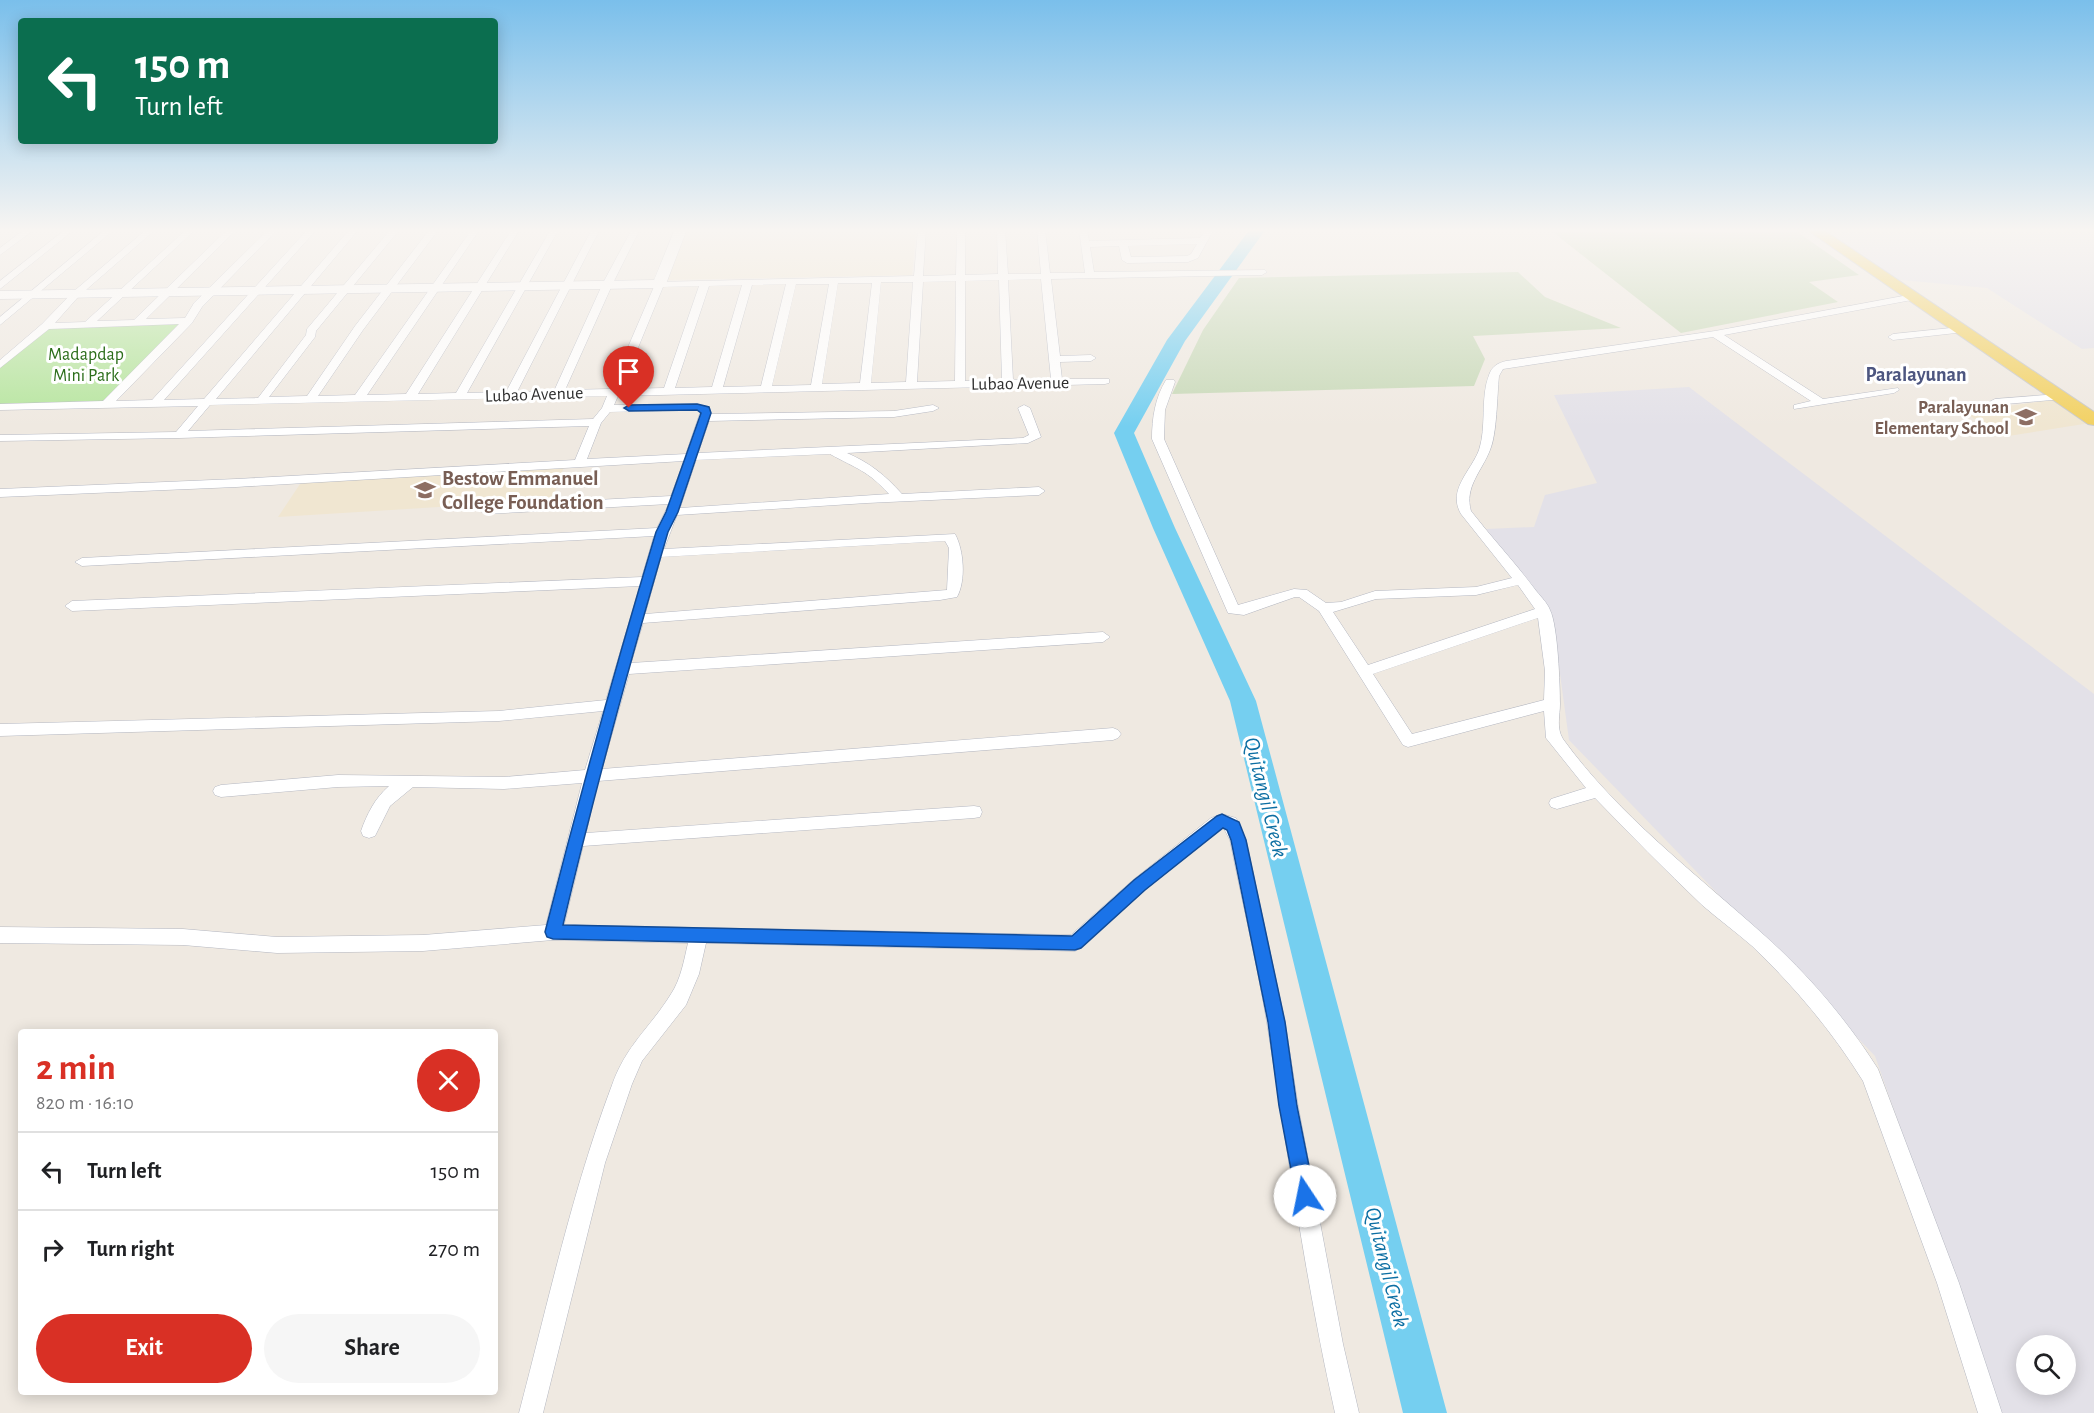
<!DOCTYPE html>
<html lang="en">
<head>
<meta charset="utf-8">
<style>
  body { margin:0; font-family:"Alegreya Sans",sans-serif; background:#f6f6f6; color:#202124; height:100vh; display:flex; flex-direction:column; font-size:22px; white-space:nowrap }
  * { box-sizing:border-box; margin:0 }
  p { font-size:20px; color:#757577 }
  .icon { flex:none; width:33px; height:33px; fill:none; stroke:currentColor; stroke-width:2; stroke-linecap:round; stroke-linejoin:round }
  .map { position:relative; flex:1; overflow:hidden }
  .panel { position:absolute; left:18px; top:1029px; width:480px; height:366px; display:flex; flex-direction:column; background:#fff; border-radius:6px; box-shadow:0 3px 15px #0003 }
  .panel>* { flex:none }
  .banner { position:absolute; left:18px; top:18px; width:480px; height:126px; border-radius:6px; box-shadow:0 3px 15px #0003; background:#0b6e4f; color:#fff; overflow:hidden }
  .tools { position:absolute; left:2016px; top:1335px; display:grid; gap:12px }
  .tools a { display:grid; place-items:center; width:60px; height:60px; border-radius:50%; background:#fff; box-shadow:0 3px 15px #0003; font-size:30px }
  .pin { position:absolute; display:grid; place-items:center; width:51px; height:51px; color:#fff; margin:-62px -26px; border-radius:50% 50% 50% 0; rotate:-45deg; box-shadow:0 0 6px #0007 }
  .pin .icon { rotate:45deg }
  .me { position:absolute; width:66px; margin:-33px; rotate:349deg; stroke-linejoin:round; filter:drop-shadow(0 0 4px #0008) }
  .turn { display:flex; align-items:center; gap:21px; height:126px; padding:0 18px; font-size:27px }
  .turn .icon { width:78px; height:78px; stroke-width:2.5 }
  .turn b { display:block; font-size:42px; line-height:51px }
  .round { display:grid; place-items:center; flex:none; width:63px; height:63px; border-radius:32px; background:#f6f6f6 }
  .overview { display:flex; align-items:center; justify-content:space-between; height:102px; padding:0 18px }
  h1 { font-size:36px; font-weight:700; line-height:45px; color:#d93025 }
  .primary-button { display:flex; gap:12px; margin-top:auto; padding:12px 18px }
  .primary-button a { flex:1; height:69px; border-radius:36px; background:#d93025; color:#fff; font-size:24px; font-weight:700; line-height:69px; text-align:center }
  .primary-button a+a { background:#f6f6f6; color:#202124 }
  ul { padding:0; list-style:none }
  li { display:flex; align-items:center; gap:18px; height:78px; padding:0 18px; border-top:2px solid #e0e0e0 }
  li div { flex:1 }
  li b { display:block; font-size:22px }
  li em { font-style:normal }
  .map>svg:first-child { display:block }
  .industrial { fill:#e3e1e8; fill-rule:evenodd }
  .education { fill:#f0e6d1 }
  .green { fill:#b6e59e }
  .cemetery { fill:#c8d9b8 }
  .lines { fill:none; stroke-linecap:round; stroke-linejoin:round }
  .river { fill:#75cff0; fill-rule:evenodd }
  .minor-casing { stroke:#b4b7c1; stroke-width:1 }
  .secondary-casing { stroke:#b4b7c1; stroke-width:1 }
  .primary-casing { stroke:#c9c9c9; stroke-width:2 }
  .minor { fill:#fff; fill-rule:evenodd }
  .secondary { fill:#fff; fill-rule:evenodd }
  .primary { fill:#f2d163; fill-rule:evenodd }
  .route { fill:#1a73e8; stroke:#114b97; stroke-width:1.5 }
  .labels { text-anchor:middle; stroke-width:6; stroke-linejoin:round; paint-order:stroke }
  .far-park-label { font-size:18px; fill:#2c6e1b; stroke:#fff }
  .far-street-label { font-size:18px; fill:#2e2e2e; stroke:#fff }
  .far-education-label { font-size:18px; font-weight:bold; fill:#785e54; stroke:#fff; text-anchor:end }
  .far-quarter-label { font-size:20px; font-weight:bold; fill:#4d5680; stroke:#fff }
  .education-label { font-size:21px; font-weight:bold; fill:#785e54; stroke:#fff; text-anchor:start }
  .water-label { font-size:22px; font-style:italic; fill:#0d6fa3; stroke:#fff }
</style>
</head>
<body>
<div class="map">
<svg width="2094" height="1413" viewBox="0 0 2094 1413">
  <rect width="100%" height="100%" fill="#efe9e1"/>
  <path class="industrial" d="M 1823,229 L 2094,229 L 2094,348 L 2082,349 L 1987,288 L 1891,279 Z
    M 1689,387 L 2094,694 L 2094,1413 L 2001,1413 L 1875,1056 L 1569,740 L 1552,615 L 1486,529 L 1534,527 L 1545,495 L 1597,483 L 1554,395 ZM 2026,1346 L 2066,1346 L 2066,1384 L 2026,1384 Z"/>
  <path class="education" d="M 684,229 L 916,229 L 912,275 L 663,280 Z
    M 2053,400 L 2090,423 L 2002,437 L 1964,412 Z
    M 565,464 L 552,500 L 278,517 L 302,481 Z"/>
  <path class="green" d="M 188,321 L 107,404 L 0,406 L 0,366 L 46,326 Z"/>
  <path class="cemetery" d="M 1549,229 L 1793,229 L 1859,275 L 1809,282 L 1838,302 L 1681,333 Z
    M 1518,272 L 1545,297 L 1621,328 L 1473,336 L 1485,359 L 1474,386 L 1172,394 L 1203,330 L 1239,278 Z"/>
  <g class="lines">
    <path class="river" d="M 1250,229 L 1266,229 L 1185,341 L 1134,433 L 1175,528 L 1256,701 L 1447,1413 L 1403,1413 L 1230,701 L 1153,528 L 1114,433 L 1167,340 Z"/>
    <defs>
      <path id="minor" d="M 25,229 L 35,229 L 0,255 L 0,248 Z
        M 66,229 L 75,229 L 0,289 L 0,281 Z
        M 106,229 L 115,229 L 0,325 L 0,317 Z
        M 147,229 L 156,229 L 79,296 L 55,323 L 85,322 L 187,229 L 196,229 L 97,321 L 134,320 L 228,229 L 237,229 L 146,319 L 185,318 L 194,303 L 269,229 L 278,229 L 202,307 L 192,323 L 116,401 L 152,400 L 308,229 L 317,229 L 164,400 L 204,399 L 350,229 L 359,229 L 216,399 L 258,398 L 306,335 L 307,329 L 391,229 L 400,229 L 316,331 L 315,337 L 269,397 L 307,396 L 355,326 L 430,229 L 439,229 L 363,330 L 318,396 L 355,395 L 472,229 L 480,229 L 367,395 L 406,394 L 512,229 L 520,229 L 418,394 L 456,393 L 551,229 L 559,229 L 467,393 L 506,392 L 592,229 L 600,229 L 517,392 L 554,391 L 603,283 L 632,229 L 640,229 L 613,283 L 565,390 L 610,389 L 656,282 L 914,276 L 918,229 L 926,229 L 923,276 L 956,275 L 957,229 L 965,229 L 965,275 L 998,274 L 997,229 L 1005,229 L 1008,274 L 1041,274 L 1037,229 L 1045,229 L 1050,273 L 1085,273 L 1079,229 L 1087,229 L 1089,241 L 1200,238 L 1206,229 L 1214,229 L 1198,258 L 1188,262 L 1127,263 L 1122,260 L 1119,246 L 1090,247 L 1094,272 L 1265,270 L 1267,272 L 1262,275 L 1051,279 L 1060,356 L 1091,355 L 1096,358 L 1091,361 L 1060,362 L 1062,379 L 1109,379 L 1109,383 L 1105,384 L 618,396 L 614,405 L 697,404 L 709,407 L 711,414 L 894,411 L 933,405 L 939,408 L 933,411 L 894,417 L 709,421 L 698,453 L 1023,438 L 1029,435 L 1018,408 L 1024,405 L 1030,408 L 1041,437 L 1028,443 L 847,453 C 870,463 885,475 902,494 L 1039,487 L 1045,491 L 1039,495 L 867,503 L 677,515 L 664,549 L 955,534 C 964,550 966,581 957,597 L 940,600 L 643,623 L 631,663 L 1103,632 L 1110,637 L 1103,642 L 629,674 L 602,769 L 1113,728 L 1118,730 L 1121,734 L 1118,738 L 1113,740 L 598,781 L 586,833 L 974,806 L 980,807 L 982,812 L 980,817 L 974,818 L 583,846 L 564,925 L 1071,935 L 1133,880 L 1211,818 L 1222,814 L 1236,818 L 1246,840 L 1285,1022 L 1298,1106 L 1343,1344 L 1359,1413 L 1335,1413 C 1306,1284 1288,1153 1267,1023 C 1257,962 1242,901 1230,840 L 1223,827 L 1145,890 L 1081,948 L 1075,951 L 706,943 L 699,974 L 686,1005 L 642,1061 L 632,1084 L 605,1163 L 543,1413 L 519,1413 C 548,1303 572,1191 612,1085 C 626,1045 650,1028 671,994 C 681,979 684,960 688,943 L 553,940 L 423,951 L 277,953 L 183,945 L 0,943 L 0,927 L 183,929 L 277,937 L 423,935 L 546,925 L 582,783 L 504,789 L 413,787 L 390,806 L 375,836 L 369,838 L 363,836 L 361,831 C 367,814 375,798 389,786 L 338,787 L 221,797 L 215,795 L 213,791 L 215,787 L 221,785 L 338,775 L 504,777 L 585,770 L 603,711 L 499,721 L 0,736 L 0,724 L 499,711 L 606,700 L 640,586 L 72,611 L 65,606 L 72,601 L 642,577 L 654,536 L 82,566 L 75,562 L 82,558 L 657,528 L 669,504 L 485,514 L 479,510 L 485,506 L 671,496 L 684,461 L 236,487 L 0,497 L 0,489 L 236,479 L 575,460 L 589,426 L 179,438 L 0,441 L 0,435 L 176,432 L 198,406 L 0,410 L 0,404 L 103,401 L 179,324 L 49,329 L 0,368 L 0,360 L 42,324 L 73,292 ZM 1197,244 L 1191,254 L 1187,256 L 1131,257 L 1128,246 ZM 1041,279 L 1051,379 L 1013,380 L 1008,280 ZM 999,280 L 1002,380 L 965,381 L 965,281 ZM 956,281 L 955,381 L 917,382 L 923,282 ZM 881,282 L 913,282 L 906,382 L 871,383 ZM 838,283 L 872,283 L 860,383 L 822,384 ZM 786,284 L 761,386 L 723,387 L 752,285 ZM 796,284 L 829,284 L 811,385 L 772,386 ZM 742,285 L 712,387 L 675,388 L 709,286 ZM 699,286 L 664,388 L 621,389 L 663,287 ZM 607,396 L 602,408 L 593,419 L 188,431 L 210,405 ZM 697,410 L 700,413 L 686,454 L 587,459 L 601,423 L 610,412 ZM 830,454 C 857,469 867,470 889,494 L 680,508 L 696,460 ZM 945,541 L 949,548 L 947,590 L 645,614 L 661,557 Z
        M 1914,294 L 1917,295 L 1917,299 L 1724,335 L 1823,399 L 1898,388 L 1899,390 L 1894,393 L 1794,409 L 1794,405 L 1811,401 L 1713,337 L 1503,369 L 1499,376 C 1497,396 1497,434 1490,450 C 1482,471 1464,487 1471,511 C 1491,537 1514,561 1534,588 C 1539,595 1547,602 1550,610 C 1558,626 1560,686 1560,704 C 1560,715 1556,728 1563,739 C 1618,815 1695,873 1764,935 C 1808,974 1847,1020 1878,1069 L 1959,1283 L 2002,1413 L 1978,1413 L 1937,1283 L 1863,1081 C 1832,1031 1794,986 1752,946 C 1736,932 1718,919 1702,905 C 1665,870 1630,834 1595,798 L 1557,809 L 1551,807 L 1549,803 L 1551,799 L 1586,788 L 1546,738 L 1544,711 L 1408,747 L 1403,745 L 1319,611 L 1299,597 L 1295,597 L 1244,615 L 1228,613 L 1152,439 C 1152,418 1155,398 1166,380 L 1174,380 L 1175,382 L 1165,410 L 1164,439 L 1238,605 L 1294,589 L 1307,590 L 1326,603 L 1341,602 L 1375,591 L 1476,587 L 1512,578 L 1461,514 C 1447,490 1471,471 1479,450 C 1487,426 1480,398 1489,375 C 1492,366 1498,363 1506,361 L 1715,331 ZM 1518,585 L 1535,609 L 1368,665 L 1333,612 L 1376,599 L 1476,595 ZM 1538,618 L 1545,671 L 1544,700 L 1412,734 L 1373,674 Z
        M 1961,327 L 1965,328 L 1965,332 L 1893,340 L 1888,337 L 1893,334 Z
        M 2059,394 L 2063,395 L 2063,399 L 1995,405 L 1989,402 L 1995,399 Z"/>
      <path id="secondary" d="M 675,229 L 687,229 L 666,284 L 659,288 L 0,299 L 0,291 L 654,280 Z"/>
      <path id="primary" d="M 1806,229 L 1822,229 L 2094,412 L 2094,425 L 2088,424 Z"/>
    </defs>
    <use href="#minor" class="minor-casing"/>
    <use href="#secondary" class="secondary-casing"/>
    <use href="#primary" class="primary-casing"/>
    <use href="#minor" class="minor"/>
    <use href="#secondary" class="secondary"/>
    <use href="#primary" class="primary"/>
  </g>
  <linearGradient id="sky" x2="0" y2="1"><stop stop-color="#7abfeb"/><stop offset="0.54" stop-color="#f8f5f2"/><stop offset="1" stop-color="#f8f5f2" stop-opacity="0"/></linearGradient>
  <rect width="2094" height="427" fill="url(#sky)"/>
  <path class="route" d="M 697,404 L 709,407 L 711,413 L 678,512 L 668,532 C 630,662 594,793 563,925 L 1072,936 L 1134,880 L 1217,816 L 1222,814 L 1239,822 L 1246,840 L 1285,1022 L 1297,1106 L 1315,1196 L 1312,1203 L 1305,1206 L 1298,1203 L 1296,1196 L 1279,1106 L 1268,1022 L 1231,840 L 1227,830 L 1223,828 L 1145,890 L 1081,948 L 1075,950 L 553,939 L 547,937 L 545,932 C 579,798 616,665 656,532 L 666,512 L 701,413 L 697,410 L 629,411 L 624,408 L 629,405 Z"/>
  <defs>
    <symbol id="school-bare" viewBox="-9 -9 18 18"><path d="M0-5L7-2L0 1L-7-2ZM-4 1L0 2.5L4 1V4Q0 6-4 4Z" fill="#8d6e63" stroke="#fff" stroke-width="2.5" paint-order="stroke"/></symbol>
    <symbol id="university-bare" viewBox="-9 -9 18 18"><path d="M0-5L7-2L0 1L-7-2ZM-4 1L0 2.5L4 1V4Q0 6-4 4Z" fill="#8d6e63" stroke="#fff" stroke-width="2.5" paint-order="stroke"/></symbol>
  </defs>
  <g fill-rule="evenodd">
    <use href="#school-bare" x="2011" y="402" width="30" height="30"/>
    <use href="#university-bare" x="410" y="475" width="30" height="30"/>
  </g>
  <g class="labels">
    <g class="far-park-label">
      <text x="86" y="360">Madapdap<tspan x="86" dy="21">Mini Park</tspan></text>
    </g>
    <g class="far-street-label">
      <text transform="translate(1020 383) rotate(-1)" y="6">Lubao Avenue</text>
      <text transform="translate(534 394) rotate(-2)" y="6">Lubao Avenue</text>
    </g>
    <g class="far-education-label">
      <text x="2009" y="413">Paralayunan<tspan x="2009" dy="21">Elementary School</tspan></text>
    </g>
    <g class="far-quarter-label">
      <text x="1916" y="381">Paralayunan</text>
    </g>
    <g class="education-label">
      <text x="442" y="485">Bestow Emmanuel<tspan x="442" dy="24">College Foundation</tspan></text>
    </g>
    <g class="water-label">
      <text transform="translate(1267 797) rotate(76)" y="8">Quitangil Creek</text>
      <text transform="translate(1388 1267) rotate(76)" y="8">Quitangil Creek</text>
    </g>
  </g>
</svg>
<div class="tools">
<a><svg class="icon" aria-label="search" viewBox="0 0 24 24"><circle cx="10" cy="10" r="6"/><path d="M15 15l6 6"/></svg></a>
</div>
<div class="pin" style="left:629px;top:408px;background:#d93025"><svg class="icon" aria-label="arrive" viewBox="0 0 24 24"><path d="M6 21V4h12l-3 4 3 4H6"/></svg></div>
<svg class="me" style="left:1305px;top:1196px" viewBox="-20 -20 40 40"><circle r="19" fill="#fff"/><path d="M0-13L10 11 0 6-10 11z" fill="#1a73e8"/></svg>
<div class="banner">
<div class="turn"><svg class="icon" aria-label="left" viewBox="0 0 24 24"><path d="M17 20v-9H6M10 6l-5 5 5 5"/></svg><div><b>150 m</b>Turn left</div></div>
</div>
<section class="panel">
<div class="overview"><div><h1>2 min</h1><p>820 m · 16:10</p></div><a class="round" style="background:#d93025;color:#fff"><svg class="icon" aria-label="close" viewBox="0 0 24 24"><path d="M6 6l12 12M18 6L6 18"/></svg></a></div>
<ul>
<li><svg class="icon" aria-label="left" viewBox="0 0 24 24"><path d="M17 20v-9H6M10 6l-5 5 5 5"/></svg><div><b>Turn left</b></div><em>150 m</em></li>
<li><svg class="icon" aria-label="right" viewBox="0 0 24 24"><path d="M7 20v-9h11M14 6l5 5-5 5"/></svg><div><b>Turn right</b></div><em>270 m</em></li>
</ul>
<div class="primary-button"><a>Exit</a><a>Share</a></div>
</section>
</div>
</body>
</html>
